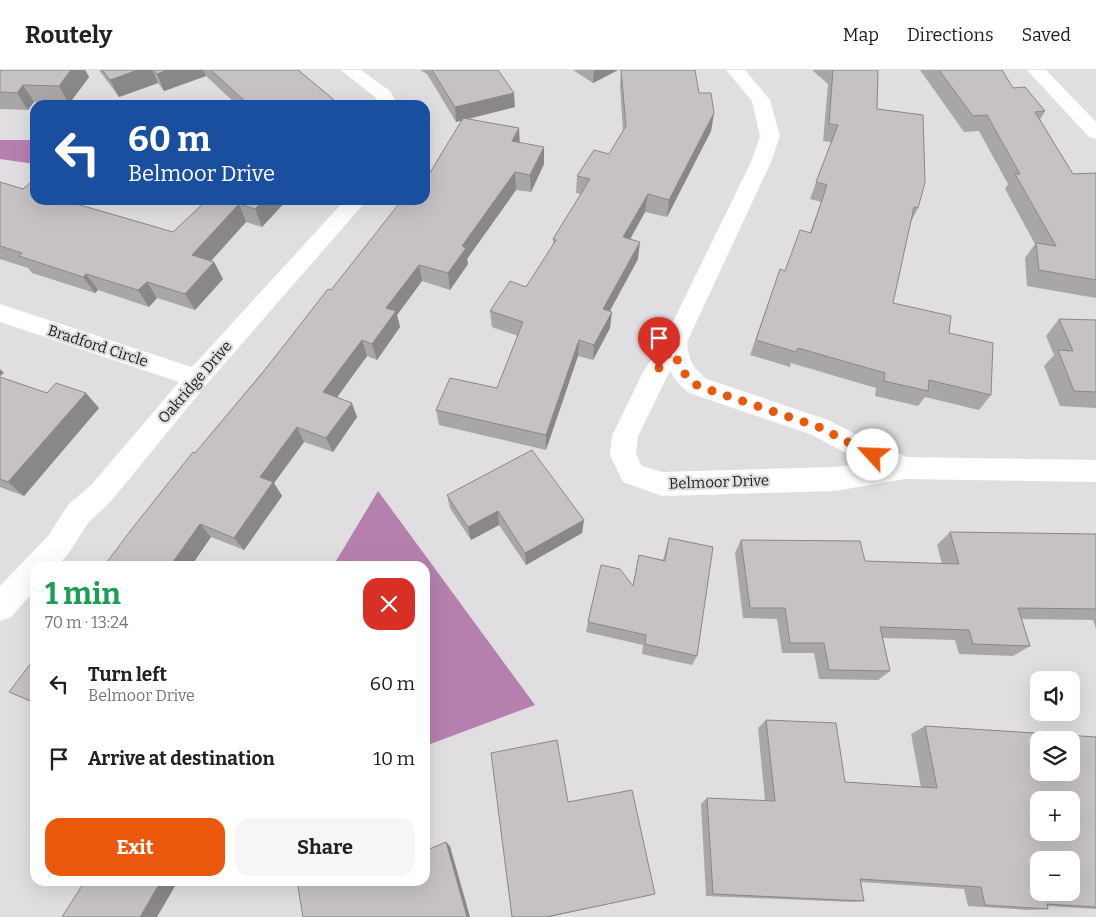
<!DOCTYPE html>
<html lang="en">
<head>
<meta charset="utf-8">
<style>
  body { margin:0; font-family:Bitter,serif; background:#f6f6f6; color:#202124; height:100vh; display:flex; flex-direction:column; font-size:19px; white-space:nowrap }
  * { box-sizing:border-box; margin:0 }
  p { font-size:16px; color:#757577 }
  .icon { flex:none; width:28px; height:28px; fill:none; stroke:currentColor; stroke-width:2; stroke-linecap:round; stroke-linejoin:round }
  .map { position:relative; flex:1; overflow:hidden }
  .side { position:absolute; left:30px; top:491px; width:400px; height:325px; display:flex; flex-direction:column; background:#fff; border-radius:15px; box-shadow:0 5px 20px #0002 }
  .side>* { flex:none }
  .guide { position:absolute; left:30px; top:30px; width:400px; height:105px; border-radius:15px; box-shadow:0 5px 20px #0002; background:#1a4fa0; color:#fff; overflow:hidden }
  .tools { position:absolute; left:1030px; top:601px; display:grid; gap:10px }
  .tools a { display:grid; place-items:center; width:50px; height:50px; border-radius:10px; background:#fff; box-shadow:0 5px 20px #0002; font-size:25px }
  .pin { position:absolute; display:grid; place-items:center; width:42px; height:42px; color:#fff; margin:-51px -21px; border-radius:50% 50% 50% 0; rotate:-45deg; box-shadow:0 0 5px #0007 }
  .pin .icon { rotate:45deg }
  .me { position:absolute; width:55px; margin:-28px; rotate:295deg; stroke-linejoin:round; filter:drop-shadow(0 0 4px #0008) }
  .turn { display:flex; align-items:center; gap:18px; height:105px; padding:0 15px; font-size:22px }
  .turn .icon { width:65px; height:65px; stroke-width:2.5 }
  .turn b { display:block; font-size:35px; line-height:42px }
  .round { display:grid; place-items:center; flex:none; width:52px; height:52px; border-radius:15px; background:#f6f6f6 }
  .summary { display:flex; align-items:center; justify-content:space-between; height:85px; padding:0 15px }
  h1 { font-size:30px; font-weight:700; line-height:38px; color:#1e9e55 }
  .action { display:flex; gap:10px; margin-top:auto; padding:10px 15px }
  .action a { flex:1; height:58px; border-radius:15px; background:#ea580c; color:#fff; font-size:20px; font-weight:700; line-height:58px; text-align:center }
  .action a+a { background:#f6f6f6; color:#202124 }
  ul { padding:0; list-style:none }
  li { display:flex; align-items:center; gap:15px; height:75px; padding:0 15px }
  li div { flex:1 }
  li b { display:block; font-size:19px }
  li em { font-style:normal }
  header { display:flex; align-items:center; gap:30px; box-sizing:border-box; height:70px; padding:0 25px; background:#fff; border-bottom:1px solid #e0e0e0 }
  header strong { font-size:24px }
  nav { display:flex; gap:28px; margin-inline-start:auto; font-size:18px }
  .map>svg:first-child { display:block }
  .water { fill:#b580ae }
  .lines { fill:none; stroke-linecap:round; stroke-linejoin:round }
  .minor { fill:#fff; fill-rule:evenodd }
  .wall { fill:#a9a6a9 }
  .shaded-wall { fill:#8a8789 }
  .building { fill:#c5c1c4; stroke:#8a8789; fill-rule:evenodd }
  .route { stroke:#ea580c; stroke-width:9; stroke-dasharray:0 16.2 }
  .labels { text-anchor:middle; stroke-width:4.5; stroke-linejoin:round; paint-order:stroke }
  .street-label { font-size:15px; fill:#1f1d1e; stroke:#e1dee1 }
</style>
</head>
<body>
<header>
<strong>Routely</strong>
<nav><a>Map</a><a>Directions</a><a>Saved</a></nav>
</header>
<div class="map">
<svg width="1096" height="847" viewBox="0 0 1096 847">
  <rect width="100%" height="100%" fill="#e1dee1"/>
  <path class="water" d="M 0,70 L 35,70 L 35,94 L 0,89 Z
    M 378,421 L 535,635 L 425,676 L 425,496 L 333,496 Z"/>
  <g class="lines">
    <path class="minor" d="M 341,0 L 361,0 L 390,21 L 398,35 L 380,35 L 376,28 Z
      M 726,0 L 745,0 L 770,30 L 780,66 L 771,92 L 687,272 C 689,291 692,297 707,309 L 828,350 L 867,370 L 907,387 L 1096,390 L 1096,412 L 905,409 L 835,421 L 662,426 L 623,412 L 610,385 L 612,366 L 642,304 L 665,268 L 751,92 L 760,66 L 752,31 ZM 670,301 L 678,313 L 689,323 L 810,364 L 865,393 L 835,397 L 662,402 L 642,396 L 636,384 L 638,366 Z
      M 1027,0 L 1046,0 L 1096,52 L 1096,69 L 1089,67 Z
      M 345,130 L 367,130 L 206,315 L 112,430 L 88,453 L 68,484 L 57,496 L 35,496 L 35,520 L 11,547 L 0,551 L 0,516 L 48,466 L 68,435 L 92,414 L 179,312 L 0,252 L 0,234 L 192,297 Z"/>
  </g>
  <path class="wall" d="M 0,0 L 85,0 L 89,7 L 69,34 L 34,32 L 28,40 L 0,39 Z
    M 99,0 L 300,0 L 300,2 L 333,29 L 335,35 L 237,35 L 206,6 L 164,21 L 158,13 L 119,27 Z
    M 420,0 L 498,0 L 515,37 L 466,49 L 520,73 L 544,94 L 531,122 L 516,120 L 467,189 L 468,194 L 450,220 L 422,211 L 397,245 L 400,257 L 377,290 L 367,286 L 337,327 L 357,347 L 333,382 L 304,372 L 274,413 L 282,426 L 244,480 L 211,467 L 191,496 L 195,383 L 331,220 L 425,130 L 462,50 L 456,52 L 427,4 Z
    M 573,0 L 618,0 L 593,13 Z
    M 621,0 L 699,23 L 714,43 L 711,61 L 667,147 L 645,142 L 630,169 L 638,189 L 610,241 L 610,258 L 593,290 L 578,286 L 546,380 L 439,355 L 436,340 L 497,318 L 518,266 L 492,257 L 490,241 L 526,217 L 553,175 L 553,169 L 581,124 L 576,123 L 577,106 L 609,84 L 623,61 L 620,16 Z
    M 812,0 L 878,0 L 877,39 L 918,138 L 910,154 L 893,233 L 949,263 L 991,325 L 979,340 L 925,327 L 918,336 L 875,326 L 876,318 L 791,293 L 790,297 L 750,285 L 780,199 L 785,201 L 810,163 L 821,132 L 810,129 L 831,72 L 823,71 L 828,14 Z
    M 920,0 L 1002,0 L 1013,18 L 1045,41 L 1040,50 L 1073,104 L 1096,103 L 1096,228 L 1027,216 L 1025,188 L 1035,174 L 1005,119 L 1008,114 L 979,61 L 964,62 Z
    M 0,112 L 173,162 L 207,130 L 287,130 L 262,157 L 246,152 L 211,191 L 214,192 L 223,209 L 195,240 L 157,228 L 149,237 L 98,220 L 95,223 L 32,203 L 28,198 L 0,189 Z
    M 1059,249 L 1096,250 L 1096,338 L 1060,336 L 1044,296 L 1054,285 L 1046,266 Z
    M 0,307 L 47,323 L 99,338 L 24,426 L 0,417 Z
    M 447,425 L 582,463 L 526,495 L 499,455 L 471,470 L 450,438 Z
    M 950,462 L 1096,464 L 1096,559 L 1093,550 L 1022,549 L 1030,576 L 1013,586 L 959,584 L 955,570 L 883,568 L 890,601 L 878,610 L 819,609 L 814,583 L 782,583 L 777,549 L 743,548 L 735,483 L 741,470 L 865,491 L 942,494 L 937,475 Z
    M 669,468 L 697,586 L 692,595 L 642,584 L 643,575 L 586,562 L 588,552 L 633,516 L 639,485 L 663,490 Z
    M 766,650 L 845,712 L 921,717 L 911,664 L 925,656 L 1096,667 L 1096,839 L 1048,836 L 1048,839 L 1028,840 L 968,836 L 964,819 L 861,812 L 864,831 L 851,832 L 706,826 L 701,734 L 707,728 L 765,731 L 758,658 Z
    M 568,732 L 655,824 L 549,847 L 512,847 Z"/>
  <path class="shaded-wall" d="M 71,0 L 85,0 L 89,7 L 69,34 L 59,16 Z
    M 138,0 L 152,0 L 158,13 L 119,27 L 110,10 Z
    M 167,0 L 203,0 L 206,6 L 164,21 L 157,4 Z
    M 594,0 L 618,0 L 593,13 Z
    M 23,15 L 34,32 L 28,40 L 17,23 Z
    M 514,23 L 515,37 L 456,52 L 455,37 Z
    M 714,43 L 711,61 L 667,147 L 669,130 Z
    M 519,58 L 520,76 L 512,71 Z
    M 544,77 L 544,94 L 531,122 L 530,105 Z
    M 515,102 L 516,120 L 467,189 L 468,194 L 450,220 L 448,203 L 462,176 Z
    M 648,124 L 645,142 L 622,184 L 623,167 Z
    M 264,130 L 287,130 L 262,157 L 255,139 Z
    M 239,134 L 246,152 L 201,202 L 192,185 Z
    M 640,172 L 638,189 L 602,255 L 603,239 Z
    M 214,192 L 223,209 L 195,240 L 185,224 Z
    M 419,195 L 422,211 L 397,245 L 400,257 L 377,290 L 372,274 L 386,238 Z
    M 86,204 L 98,220 L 95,223 L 83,207 Z
    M 147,212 L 157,228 L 149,237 L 138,220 Z
    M 612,242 L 610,258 L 593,290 L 594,275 Z
    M 362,270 L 367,286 L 330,337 L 323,322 Z
    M 579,270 L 578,286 L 546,380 L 546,365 Z
    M 0,299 L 4,303 L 0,306 Z
    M 86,323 L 99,338 L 24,426 L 8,412 Z
    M 352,333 L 357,347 L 333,382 L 326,368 Z
    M 297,357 L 304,372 L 274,413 L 282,426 L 244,480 L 234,468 L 260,407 Z
    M 498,441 L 499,455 L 471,470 L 468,457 Z
    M 584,450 L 582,463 L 526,495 L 525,483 Z
    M 200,454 L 211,467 L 191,496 L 170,496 Z
    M 446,772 L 450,776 L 470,847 L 467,847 Z
    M 161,811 L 178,811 L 157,847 L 140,847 Z"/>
  <path class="building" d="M 0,0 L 71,0 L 59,16 L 23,15 L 17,23 L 0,22 Z
    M 102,0 L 138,0 L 110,10 Z
    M 153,0 L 167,0 L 157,4 Z
    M 211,0 L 298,0 L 333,29 L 334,35 L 249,35 Z
    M 432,0 L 498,0 L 514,23 L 455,37 Z
    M 621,0 L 695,0 L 699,23 L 711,23 L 714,43 L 669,130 L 648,124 L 623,167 L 640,172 L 603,239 L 612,242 L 594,275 L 579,270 L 546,365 L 436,340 L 450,308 L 497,318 L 523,252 L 490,241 L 510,211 L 526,217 L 556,170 L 553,169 L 590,109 L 577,106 L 594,80 L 609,84 L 626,56 Z
    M 833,0 L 878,0 L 877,39 L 923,45 L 925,113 L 918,138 L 914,137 L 893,233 L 951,246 L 949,263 L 993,273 L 991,325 L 929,310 L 928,321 L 884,311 L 885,303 L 798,278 L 796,282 L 756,270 L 780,199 L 785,201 L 800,160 L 811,163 L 827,115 L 816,112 L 838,55 L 829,54 Z
    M 939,0 L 1002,0 L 1013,18 L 1025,17 L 1045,41 L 1035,42 L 1073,104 L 1096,103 L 1096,210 L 1039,200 L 1036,173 L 1056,176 L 1015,104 L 1020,104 L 987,45 L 973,46 Z
    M 463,48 L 519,58 L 512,71 L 544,77 L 530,105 L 515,102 L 462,176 L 466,178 L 448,203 L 419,195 L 386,238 L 396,241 L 372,274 L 362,270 L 323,322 L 352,333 L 326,368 L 297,357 L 260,407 L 273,412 L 234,468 L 200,454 L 170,496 L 104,496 L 131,460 L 193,382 L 195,383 L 264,301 L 328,219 L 331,220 L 402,130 L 425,130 L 425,111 Z
    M 0,112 L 23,119 L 31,112 L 35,113 L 35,130 L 63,130 L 173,162 L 207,130 L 264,130 L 255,139 L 239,134 L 192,185 L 214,192 L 185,224 L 147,212 L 138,220 L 86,204 L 83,207 L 19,186 L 22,183 L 0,176 Z
    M 1059,249 L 1096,250 L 1096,322 L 1074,321 L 1058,280 L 1073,281 Z
    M 0,307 L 47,323 L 56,313 L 86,323 L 8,412 L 0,409 Z
    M 532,380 L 584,450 L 525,483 L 498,441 L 468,457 L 447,425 Z
    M 950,462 L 1096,464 L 1096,539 L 1018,538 L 1030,576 L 973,574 L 969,560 L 880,557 L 890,601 L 829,600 L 824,573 L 790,573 L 785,538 L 750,538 L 741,470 L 860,471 L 865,491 L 959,494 Z
    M 669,468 L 713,477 L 697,586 L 645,574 L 646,565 L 588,552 L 601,495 L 620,499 L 633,516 L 639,485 L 665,491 Z
    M 35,588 L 35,633 L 9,622 Z
    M 766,650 L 836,653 L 845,712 L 937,718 L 925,656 L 1096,667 L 1096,837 L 1047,834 L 1048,839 L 985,835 L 981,817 L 860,809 L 864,831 L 713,824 L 707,728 L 775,731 ZM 1039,670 L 1071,670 L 1071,702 L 1039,702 ZM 1039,730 L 1071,730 L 1071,762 L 1039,762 ZM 1039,790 L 1071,790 L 1071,822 L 1039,822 Z
    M 557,670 L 568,732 L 632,720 L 655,824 L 546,847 L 512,847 L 491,683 Z
    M 446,772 L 467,847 L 303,847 L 297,811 L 425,811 L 425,781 Z
    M 85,811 L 161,811 L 140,847 L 62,847 Z"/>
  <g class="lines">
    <path class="route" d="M 659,298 L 675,272 C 676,295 680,301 698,316 L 819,357 L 873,385"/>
  </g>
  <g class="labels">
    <g class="street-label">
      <text transform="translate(98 276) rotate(18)" y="5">Bradford Circle</text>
      <text transform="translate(195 312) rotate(-49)" y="5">Oakridge Drive</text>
      <text transform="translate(719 412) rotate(-2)" y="5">Belmoor Drive</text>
    </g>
  </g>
</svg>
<div class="tools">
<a><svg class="icon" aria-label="sound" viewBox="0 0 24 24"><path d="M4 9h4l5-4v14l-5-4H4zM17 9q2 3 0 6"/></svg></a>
<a><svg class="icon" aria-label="layers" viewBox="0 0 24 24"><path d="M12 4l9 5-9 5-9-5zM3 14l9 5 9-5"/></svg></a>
<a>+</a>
<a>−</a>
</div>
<div class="pin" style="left:659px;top:298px;background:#d93025"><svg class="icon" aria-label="arrive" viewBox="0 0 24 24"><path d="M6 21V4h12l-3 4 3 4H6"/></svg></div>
<svg class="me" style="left:873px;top:385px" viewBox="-20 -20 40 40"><circle r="19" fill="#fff"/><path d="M0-13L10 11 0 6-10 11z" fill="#ea580c"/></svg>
<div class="guide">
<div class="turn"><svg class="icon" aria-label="left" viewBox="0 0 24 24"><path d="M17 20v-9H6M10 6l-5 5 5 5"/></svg><div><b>60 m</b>Belmoor Drive</div></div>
</div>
<section class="side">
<div class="summary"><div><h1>1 min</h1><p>70 m · 13:24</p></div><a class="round" style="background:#d93025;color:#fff"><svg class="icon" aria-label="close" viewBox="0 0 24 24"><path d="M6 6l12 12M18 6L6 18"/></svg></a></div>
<ul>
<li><svg class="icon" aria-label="left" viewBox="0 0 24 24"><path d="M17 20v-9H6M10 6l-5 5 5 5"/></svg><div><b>Turn left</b><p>Belmoor Drive</p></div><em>60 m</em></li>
<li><svg class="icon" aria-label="arrive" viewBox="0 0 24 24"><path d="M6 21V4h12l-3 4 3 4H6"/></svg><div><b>Arrive at destination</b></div><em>10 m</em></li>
</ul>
<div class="action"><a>Exit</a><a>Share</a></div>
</section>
</div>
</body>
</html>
